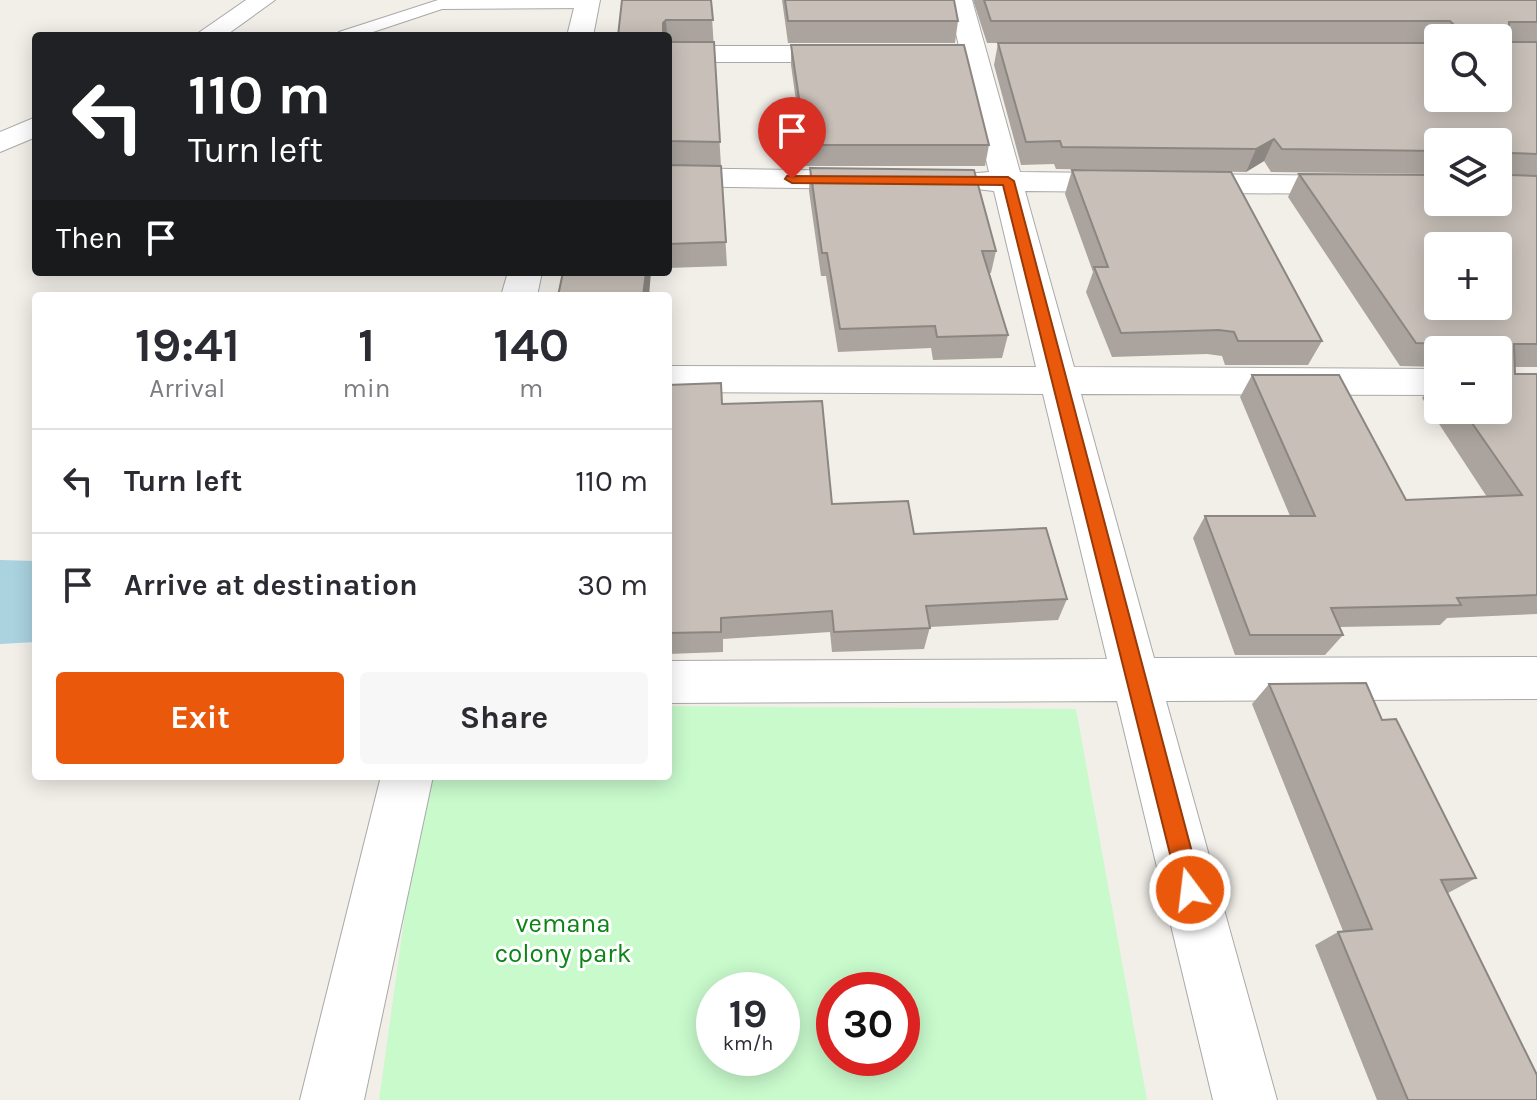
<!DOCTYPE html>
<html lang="en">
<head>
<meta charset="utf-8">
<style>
  body { margin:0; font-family:Karla,sans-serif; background:#f7f7f7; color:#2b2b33; height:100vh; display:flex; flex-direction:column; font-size:30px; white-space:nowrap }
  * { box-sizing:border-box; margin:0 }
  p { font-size:26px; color:#7c7c81 }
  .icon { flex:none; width:44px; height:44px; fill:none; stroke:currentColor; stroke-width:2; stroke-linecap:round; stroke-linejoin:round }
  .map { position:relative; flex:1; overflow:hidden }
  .details { position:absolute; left:32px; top:292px; width:640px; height:488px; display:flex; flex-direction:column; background:#fff; border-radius:8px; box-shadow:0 4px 20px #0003 }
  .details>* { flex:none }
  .guide { position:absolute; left:32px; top:32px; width:640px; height:244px; border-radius:8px; box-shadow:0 4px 20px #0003; background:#202124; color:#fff; overflow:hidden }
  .fabs { position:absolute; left:1424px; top:24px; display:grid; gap:16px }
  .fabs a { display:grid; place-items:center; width:88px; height:88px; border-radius:8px; background:#fff; box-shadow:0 4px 20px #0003; font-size:40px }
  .speed { position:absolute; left:696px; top:972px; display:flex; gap:16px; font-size:40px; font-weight:700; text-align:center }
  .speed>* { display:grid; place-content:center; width:104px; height:104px; border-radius:50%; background:#fff; box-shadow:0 4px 20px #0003; line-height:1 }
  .speed small { font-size:20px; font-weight:400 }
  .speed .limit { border:12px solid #d22; background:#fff; color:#111 }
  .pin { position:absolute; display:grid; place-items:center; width:68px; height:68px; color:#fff; margin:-82px -34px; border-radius:50% 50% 50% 0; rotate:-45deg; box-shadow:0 0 8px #0007 }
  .pin .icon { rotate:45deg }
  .me { position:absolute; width:88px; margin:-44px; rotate:345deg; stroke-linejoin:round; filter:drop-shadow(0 0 6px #0008) }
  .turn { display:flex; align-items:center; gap:28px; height:168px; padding:0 24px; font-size:36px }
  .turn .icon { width:104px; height:104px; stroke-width:2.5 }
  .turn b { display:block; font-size:56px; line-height:68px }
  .then { display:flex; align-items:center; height:76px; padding:0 24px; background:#0003; gap:16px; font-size:30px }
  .eta { display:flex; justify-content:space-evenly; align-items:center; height:136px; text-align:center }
  .eta b { font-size:48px; font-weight:700; line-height:56px }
  .action { display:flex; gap:16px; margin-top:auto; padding:16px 24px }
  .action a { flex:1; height:92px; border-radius:8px; background:#ea580c; color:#fff; font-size:32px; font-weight:700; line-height:92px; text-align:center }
  .action a+a { background:#f7f7f7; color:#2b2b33 }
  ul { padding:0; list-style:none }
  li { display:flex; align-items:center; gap:24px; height:104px; padding:0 24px; border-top:2px solid #e1e1e2 }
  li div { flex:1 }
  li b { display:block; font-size:30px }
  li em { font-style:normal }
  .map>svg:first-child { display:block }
  .park { fill:#c8facc; fill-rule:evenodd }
  .water { fill:#aad3df }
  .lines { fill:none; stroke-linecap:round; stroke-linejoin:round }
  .service-casing { stroke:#a9a9a9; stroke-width:2 }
  .minor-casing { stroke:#a9a9a9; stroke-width:2 }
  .service { fill:#fff; fill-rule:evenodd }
  .minor { fill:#fff; fill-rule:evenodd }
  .wall { fill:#aba49e }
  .shaded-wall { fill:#8b8681 }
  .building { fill:#c7bfb8; stroke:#8b8681; stroke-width:2; fill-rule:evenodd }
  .route { fill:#ea580c; stroke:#983908; stroke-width:2 }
  .labels { text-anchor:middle; stroke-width:6; stroke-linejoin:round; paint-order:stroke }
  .near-park-label { font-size:26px; fill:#0c8416; stroke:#fff }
</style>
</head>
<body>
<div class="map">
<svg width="1537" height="1100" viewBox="0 0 1537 1100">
  <rect width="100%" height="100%" fill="#f2efe9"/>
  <path class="park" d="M 668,706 L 1076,709 L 1147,1100 L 379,1100 L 424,776 L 668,776 ZM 714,990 L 782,990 L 782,1058 L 714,1058 ZM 834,990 L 902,990 L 902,1058 L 834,1058 Z"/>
  <path class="water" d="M 0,560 L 36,561 L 36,642 L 0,644 Z"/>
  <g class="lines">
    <defs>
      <path id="service" d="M 594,0 L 594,6 L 588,8 L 442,9 L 361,36 L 337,36 L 339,32 L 438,0 Z"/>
      <path id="minor" d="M 246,0 L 275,0 L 225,36 L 194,36 Z
        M 576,0 L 600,0 L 593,36 L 567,36 Z
        M 948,0 L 972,0 L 1020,172 L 1438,177 L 1438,195 L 1025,191 L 1074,367 L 1438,369 L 1438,395 L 1081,394 L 1154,658 L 1537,657 L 1537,699 L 1166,701 L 1277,1100 L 1213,1100 L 1117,701 L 668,703 L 668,661 L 1107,659 L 1043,394 L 668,392 L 668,366 L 1036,367 L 994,191 L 967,188 L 962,181 L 967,174 L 989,172 Z
        M 668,46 L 850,46 L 859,48 L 863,54 L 859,60 L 850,62 L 668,62 Z
        M 36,117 L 36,137 L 0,152 L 0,132 Z
        M 668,168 L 870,171 L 881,173 L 886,180 L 881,187 L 870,189 L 668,186 Z
        M 508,272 L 542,272 L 537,296 L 501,296 Z
        M 381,776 L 433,776 L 364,1100 L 300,1100 Z"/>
    </defs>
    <use href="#service" class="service-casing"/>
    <use href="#minor" class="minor-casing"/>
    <use href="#service" class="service"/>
    <use href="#minor" class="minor"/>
  </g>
  <path class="wall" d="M 711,0 L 721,166 L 668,165 L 668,36 L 618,36 Z
    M 782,0 L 954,0 L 958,21 L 955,43 L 788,43 Z
    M 973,0 L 1537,0 L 1537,367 L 1515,367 L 1515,374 L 1537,374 L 1537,614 L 1447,618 L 1440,625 L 1340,627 L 1343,635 L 1325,655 L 1235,655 L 1193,538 L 1205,516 L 1290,516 L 1240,397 L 1252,375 L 1406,500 L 1487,497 L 1422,398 L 1438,376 L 1438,410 L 1498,410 L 1498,350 L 1438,350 L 1438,367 L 1400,366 L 1288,197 L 1299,174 L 1438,202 L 1498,142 L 1438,142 L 1438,174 L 1271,172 L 1264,161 L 1246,172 L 1056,169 L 1054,164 L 1021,165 L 994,65 L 998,43 L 1438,98 L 1498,38 L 1438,38 L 1438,43 L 987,43 Z
    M 791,45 L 989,145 L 985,166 L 805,166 L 791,65 Z
    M 668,165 L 721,166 L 727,266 L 668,268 Z
    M 810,168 L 996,251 L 991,273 L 989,273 L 1008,335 L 1002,358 L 933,360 L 931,348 L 838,352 L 826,276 L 821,276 L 809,191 Z
    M 1072,170 L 1322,341 L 1308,365 L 1225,365 L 1222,356 L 1207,354 L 1112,357 L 1086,292 L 1093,272 L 1065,194 Z
    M 668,385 L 722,404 L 832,504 L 914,534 L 1067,599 L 1058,620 L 930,627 L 924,649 L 832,652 L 830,632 L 723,639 L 723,652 L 668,654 Z
    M 1269,684 L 1382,720 L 1476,878 L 1448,893 L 1537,1100 L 1377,1100 L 1315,945 L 1338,932 L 1343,931 L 1252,704 Z"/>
  <path class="shaded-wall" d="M 666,20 L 667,36 L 663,36 L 663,23 Z
    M 1274,139 L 1264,161 L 1246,172 L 1256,149 Z
    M 646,272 L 651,272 L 649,296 L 643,296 Z"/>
  <path class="building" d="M 622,0 L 711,0 L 713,20 L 666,20 L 663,23 L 663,36 L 618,36 Z
    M 785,0 L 954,0 L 958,21 L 788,21 Z
    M 984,0 L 1537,0 L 1537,22 L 1509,22 L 1509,42 L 1537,42 L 1537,154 L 1511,153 L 1511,175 L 1537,176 L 1537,344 L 1514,344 L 1515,374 L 1537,374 L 1537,595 L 1457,598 L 1461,605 L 1331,608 L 1343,635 L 1250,635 L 1205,516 L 1315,516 L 1252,375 L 1339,375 L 1406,500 L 1522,495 L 1463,410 L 1498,410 L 1498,350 L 1457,350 L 1457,344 L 1416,343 L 1299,174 L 1438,175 L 1438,202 L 1498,202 L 1498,142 L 1438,142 L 1438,151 L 1282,149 L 1274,139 L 1256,149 L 1062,147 L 1060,141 L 1026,142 L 998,43 L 1438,43 L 1438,98 L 1498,98 L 1498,38 L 1453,38 L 1453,24 L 1450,21 L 991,21 ZM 1438,246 L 1498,246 L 1498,306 L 1438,306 Z
    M 668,42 L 714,42 L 720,142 L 668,141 Z
    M 791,45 L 964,45 L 989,145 L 806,145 Z
    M 668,165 L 721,166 L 726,242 L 668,244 Z
    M 810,168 L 974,170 L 996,251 L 982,251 L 1008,335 L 937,337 L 935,326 L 840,329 L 827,253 L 822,253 Z
    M 1072,170 L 1231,172 L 1322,341 L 1238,341 L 1234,332 L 1219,330 L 1121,333 L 1094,267 L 1108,267 Z
    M 563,272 L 646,272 L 643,296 L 558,296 Z
    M 721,383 L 722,404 L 822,401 L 832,504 L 908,501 L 914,534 L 1046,528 L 1067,599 L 926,606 L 930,628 L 834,632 L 832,611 L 721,618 L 721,632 L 668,633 L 668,385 Z
    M 1366,683 L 1382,720 L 1396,719 L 1476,878 L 1441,880 L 1537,1075 L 1537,1100 L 1408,1100 L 1338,932 L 1372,929 L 1269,684 Z"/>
  <path class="route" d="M 787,176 L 1008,177 L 1014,181 L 1202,890 L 1199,898 L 1190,902 L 1182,898 L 1179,890 L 1003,185 L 792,183 L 785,179 Z"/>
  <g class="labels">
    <g class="near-park-label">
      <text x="563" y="932">vemana<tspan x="563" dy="30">colony park</tspan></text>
    </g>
  </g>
</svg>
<div class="fabs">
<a><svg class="icon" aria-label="search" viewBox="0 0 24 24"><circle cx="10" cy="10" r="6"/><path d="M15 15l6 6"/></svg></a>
<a><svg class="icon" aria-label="layers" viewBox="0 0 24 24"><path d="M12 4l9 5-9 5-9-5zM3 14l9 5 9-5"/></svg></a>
<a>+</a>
<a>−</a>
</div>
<div class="speed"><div>19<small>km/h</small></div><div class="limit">30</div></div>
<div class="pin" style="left:792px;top:179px;background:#d93025"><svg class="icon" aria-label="arrive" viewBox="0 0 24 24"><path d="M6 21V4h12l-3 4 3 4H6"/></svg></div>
<svg class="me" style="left:1190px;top:890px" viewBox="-20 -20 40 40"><circle r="17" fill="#ea580c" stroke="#fff" stroke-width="3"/><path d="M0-11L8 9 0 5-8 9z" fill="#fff"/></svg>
<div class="guide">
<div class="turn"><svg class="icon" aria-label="left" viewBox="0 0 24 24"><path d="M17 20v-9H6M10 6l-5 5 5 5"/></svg><div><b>110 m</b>Turn left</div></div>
<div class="then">Then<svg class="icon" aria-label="arrive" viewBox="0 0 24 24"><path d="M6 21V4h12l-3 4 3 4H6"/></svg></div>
</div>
<section class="details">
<div class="eta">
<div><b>19:41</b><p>Arrival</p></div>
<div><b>1</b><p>min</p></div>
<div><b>140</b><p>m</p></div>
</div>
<ul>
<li><svg class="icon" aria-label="left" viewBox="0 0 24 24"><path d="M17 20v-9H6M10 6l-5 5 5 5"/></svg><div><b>Turn left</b></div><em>110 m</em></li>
<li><svg class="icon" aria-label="arrive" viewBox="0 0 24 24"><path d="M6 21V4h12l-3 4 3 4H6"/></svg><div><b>Arrive at destination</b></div><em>30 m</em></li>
</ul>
<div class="action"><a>Exit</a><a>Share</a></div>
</section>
</div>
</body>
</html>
